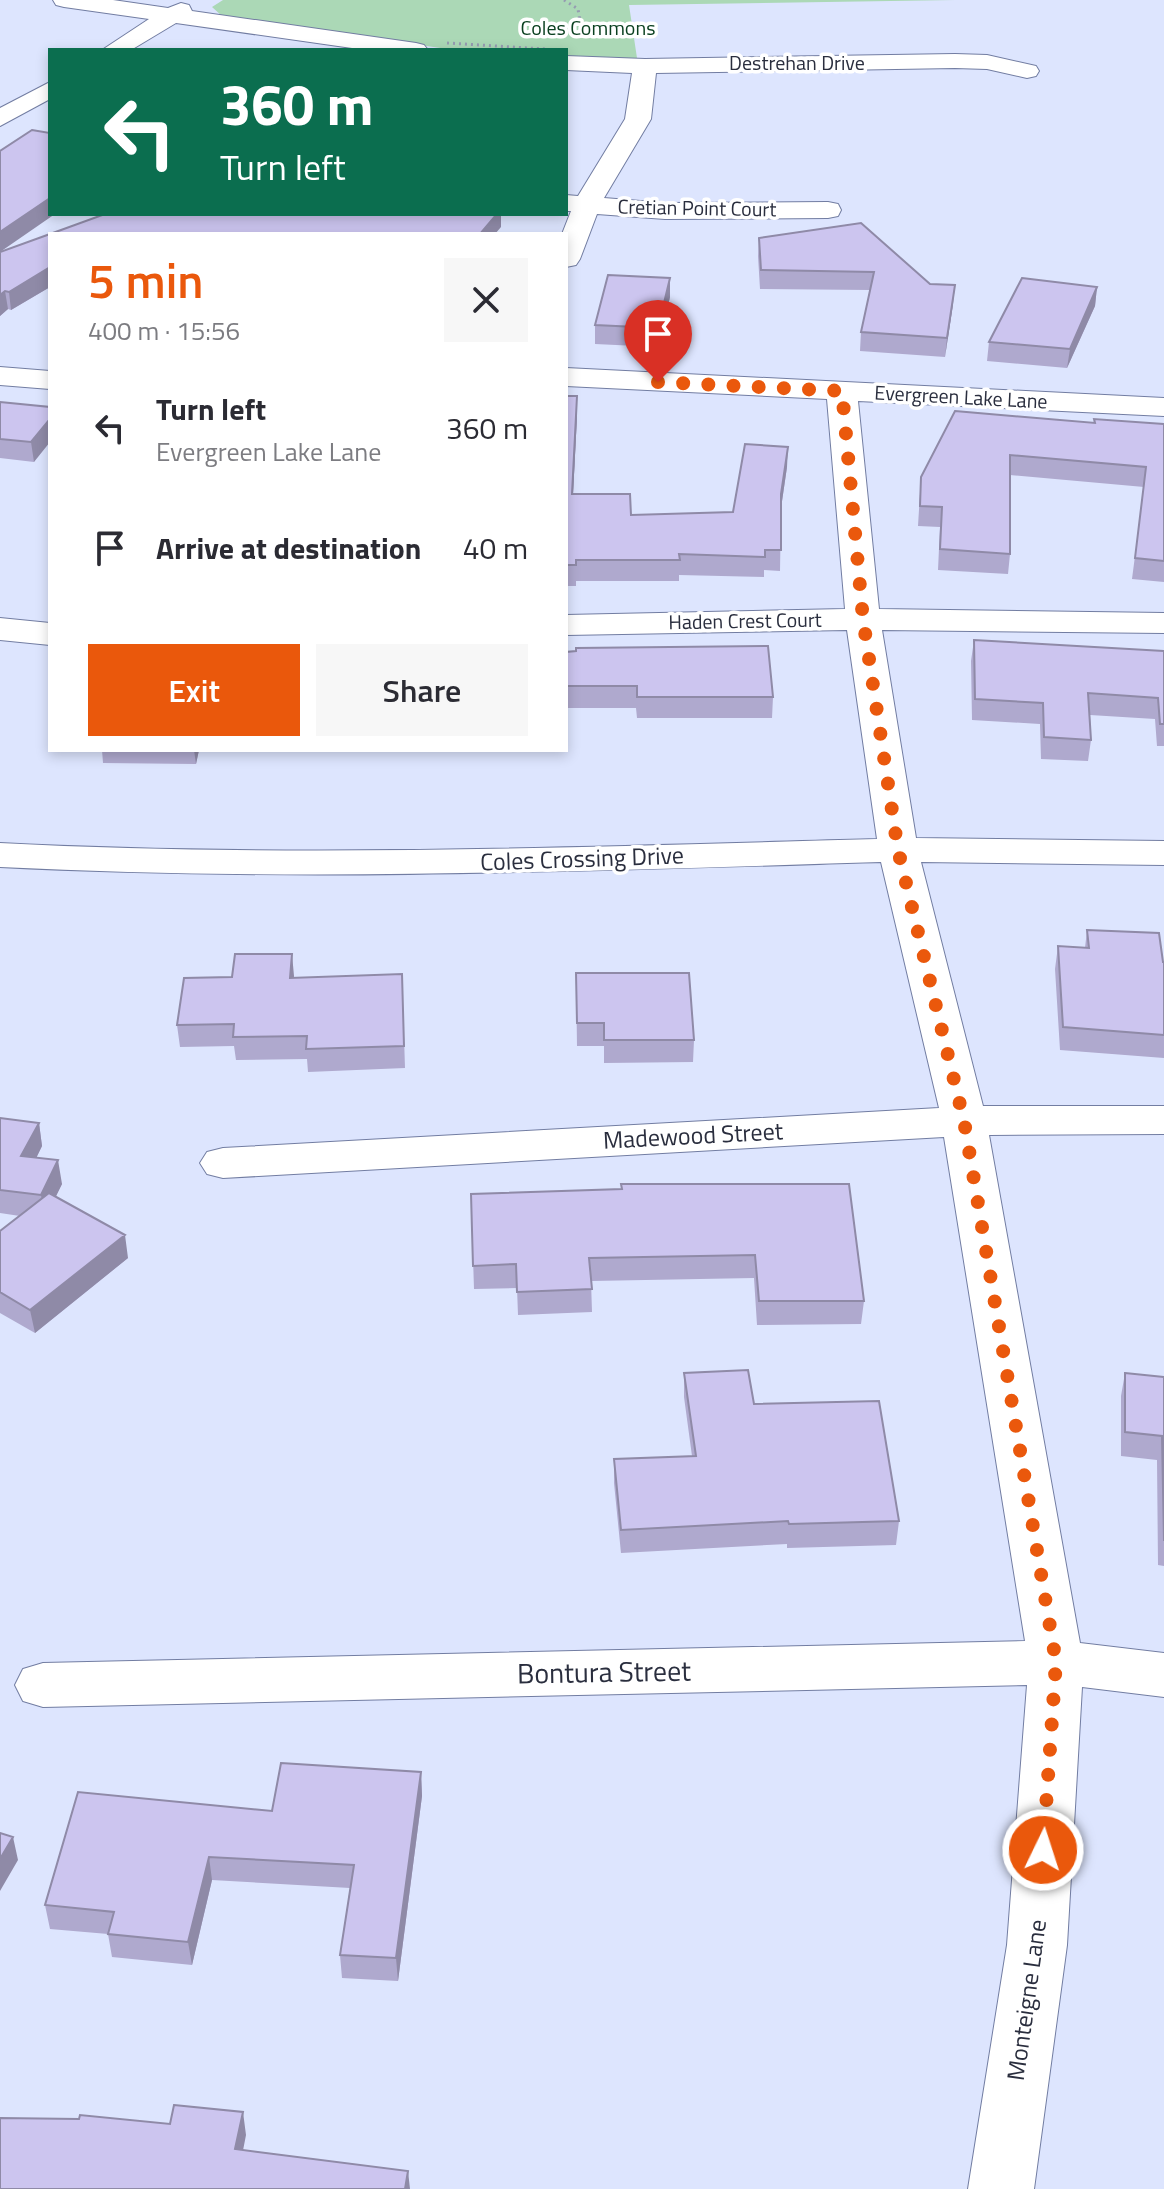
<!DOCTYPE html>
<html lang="en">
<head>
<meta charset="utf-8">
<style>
  body { margin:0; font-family:"Titillium Web",sans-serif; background:#f7f7f7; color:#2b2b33; height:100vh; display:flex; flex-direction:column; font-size:30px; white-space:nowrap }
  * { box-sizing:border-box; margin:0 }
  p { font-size:26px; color:#7c7c81 }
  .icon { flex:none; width:44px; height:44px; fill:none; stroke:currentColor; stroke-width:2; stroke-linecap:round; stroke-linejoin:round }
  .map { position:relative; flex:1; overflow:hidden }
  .sheet { position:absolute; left:48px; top:232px; width:520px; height:520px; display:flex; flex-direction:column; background:#fff; border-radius:0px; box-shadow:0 4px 12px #0003 }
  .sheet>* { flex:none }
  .top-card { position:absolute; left:48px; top:48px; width:520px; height:168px; border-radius:0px; box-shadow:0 4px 12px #0003; background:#0b6e4f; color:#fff; overflow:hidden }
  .pin { position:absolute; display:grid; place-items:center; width:68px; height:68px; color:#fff; margin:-82px -34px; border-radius:50% 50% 50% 0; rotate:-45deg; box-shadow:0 0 8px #0007 }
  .pin .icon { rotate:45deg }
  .me { position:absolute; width:88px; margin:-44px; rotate:4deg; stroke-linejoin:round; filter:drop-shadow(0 0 6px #0008) }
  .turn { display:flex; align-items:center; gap:28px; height:168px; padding:0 40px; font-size:36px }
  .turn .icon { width:104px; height:104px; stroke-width:2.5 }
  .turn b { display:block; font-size:56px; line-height:68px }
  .round { display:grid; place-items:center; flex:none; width:84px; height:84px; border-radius:0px; background:#f7f7f7 }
  .summary { display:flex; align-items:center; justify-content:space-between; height:136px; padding:0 40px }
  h1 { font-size:48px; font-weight:600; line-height:60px; color:#ea580c }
  .action { display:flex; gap:16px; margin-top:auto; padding:16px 40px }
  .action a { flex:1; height:92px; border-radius:0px; background:#ea580c; color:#fff; font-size:32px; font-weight:600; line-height:92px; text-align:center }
  .action a+a { background:#f7f7f7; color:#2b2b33 }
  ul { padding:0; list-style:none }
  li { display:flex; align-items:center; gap:24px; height:120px; padding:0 40px }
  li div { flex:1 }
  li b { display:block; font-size:30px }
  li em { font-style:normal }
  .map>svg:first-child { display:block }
  .green { fill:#abd8b6 }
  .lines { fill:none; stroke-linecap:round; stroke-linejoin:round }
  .minor-casing { stroke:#727da2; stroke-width:2 }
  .path { stroke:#959bb1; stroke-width:3; stroke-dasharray:2 4; stroke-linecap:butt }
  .minor { fill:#fff; fill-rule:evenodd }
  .wall { fill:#afa9ce }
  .shaded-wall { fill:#8f8aa7 }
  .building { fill:#ccc5ef; stroke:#8f8aa7; stroke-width:2 }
  .route { stroke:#ea580c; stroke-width:14; stroke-dasharray:0 25.2 }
  .labels { text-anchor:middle; stroke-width:7; stroke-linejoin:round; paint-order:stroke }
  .far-park-label { font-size:20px; fill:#0a4020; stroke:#fff }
  .far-street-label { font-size:20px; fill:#2a2e3e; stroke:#fff }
  .street-label { font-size:24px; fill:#2a2e3e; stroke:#fff }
  .near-street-label { font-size:28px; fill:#2a2e3e; stroke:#fff }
</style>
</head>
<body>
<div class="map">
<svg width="1164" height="2189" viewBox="0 0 1164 2189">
  <rect width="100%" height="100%" fill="#dde5fe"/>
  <path class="green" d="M 223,0 L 955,0 L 629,5 L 637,58 L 566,58 L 566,50 L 454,50 L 222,16 L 212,7 Z"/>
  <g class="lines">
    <defs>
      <path id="minor" d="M 53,0 L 113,0 L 168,8 L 181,3 L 189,5 L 192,11 L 416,43 L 424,45 L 428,50 L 366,50 L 176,23 L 131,50 L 102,50 L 149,19 L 64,7 L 56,5 Z
        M 955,54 L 987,55 L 1036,66 L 1039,71 L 1036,76 L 1027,78 L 987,69 L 955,68 L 656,73 L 651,119 L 604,198 L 665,203 L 828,202 L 838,204 L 841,210 L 838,216 L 828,218 L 665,219 L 597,214 L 580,259 L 576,265 L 566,267 L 566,234 L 562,234 L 571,211 L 566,211 L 566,195 L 578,196 L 625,119 L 632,73 L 566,70 L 566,56 L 645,59 Z
        M 50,82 L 50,99 L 0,126 L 0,108 Z
        M 0,367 L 50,371 L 50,389 L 0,385 Z
        M 566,368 L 1164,398 L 1164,416 L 858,401 L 879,609 L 1164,613 L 1164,633 L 882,630 L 916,838 L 1164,841 L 1164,865 L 921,862 L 983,1106 L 1164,1106 L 1164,1134 L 989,1135 L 1080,1643 L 1164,1653 L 1164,1697 L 1082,1687 L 1067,1945 L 1034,2189 L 968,2189 L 1007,1945 L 1027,1685 L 43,1707 L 23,1701 L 15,1685 L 23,1669 L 43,1663 L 1025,1641 L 944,1137 L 223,1178 L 207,1174 L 200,1163 L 207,1152 L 223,1148 L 939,1108 L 881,862 C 588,871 294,882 0,867 L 0,843 C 292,858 585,847 877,839 L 847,630 L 566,635 L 566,615 L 845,609 L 827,399 L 566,386 Z
        M 0,618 L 50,623 L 50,645 L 0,640 Z"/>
    </defs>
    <use href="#minor" class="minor-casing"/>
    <path class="path" d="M 564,0 L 578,9 L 581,28 L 578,31
      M 447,43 L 545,49"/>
    <use href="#minor" class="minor"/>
  </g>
  <path class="wall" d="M 861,223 L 953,304 L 945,357 L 860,351 L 861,332 L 870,290 L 760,289 L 758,256 L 759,238 Z
    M 50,234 L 50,287 L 11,310 L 8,309 L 0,316 L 0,252 Z
    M 670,278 L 670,297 L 658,347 L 595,344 L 595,325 Z
    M 1097,287 L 1095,306 L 1067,368 L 987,361 L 989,342 Z
    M 566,396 L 577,416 L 573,494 L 631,515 L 733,512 L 787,467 L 781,508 L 780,571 L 764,570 L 764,577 L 679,575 L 679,581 L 576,581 L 576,586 L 566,586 Z
    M 0,402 L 50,407 L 34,462 L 0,458 Z
    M 1094,423 L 1164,424 L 1164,582 L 1132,579 L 1144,487 L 1010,475 L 1010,554 L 1008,574 L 938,570 L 940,527 L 918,526 L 921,477 Z
    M 974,640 L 1164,651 L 1164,746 L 1157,746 L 1155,719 L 1090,715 L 1091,740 L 1088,761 L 1041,759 L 1040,724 L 972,720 L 971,661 Z
    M 566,652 L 773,697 L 772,718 L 637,718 L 636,708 L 566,708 Z
    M 102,750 L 199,750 L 196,764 L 103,763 Z
    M 1087,930 L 1164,962 L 1164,1058 L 1060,1050 L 1055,969 L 1058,946 L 1085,948 Z
    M 576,973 L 694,1040 L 693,1062 L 604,1063 L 604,1046 L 577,1046 Z
    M 402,974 L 405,1068 L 308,1072 L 307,1059 L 236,1060 L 234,1046 L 180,1047 L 177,1025 L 294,978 Z
    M 0,1118 L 39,1123 L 42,1146 L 36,1158 L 62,1184 L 55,1197 L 128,1258 L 35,1333 L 0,1313 L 0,1231 L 20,1216 L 0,1213 Z
    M 621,1189 L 864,1301 L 861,1324 L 757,1325 L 754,1278 L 591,1281 L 592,1312 L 518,1315 L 517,1288 L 474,1289 L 471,1194 Z
    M 684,1373 L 754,1404 L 899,1521 L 896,1545 L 787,1548 L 787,1544 L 621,1553 L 614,1483 L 614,1459 L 692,1456 L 684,1397 Z
    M 1125,1373 L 1164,1377 L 1164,1566 L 1158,1565 L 1157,1460 L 1121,1456 L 1121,1396 Z
    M 421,1772 L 422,1796 L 398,1981 L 342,1978 L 340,1955 L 350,1888 L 212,1880 L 192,1965 L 112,1957 L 108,1934 L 50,1929 L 45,1905 L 272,1811 Z"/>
  <path class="shaded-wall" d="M 50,198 L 50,214 L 55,214 L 0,252 L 0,232 Z
    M 497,214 L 501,214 L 501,227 L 495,234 L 480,234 Z
    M 50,267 L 50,287 L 11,310 L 9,292 Z
    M 670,278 L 670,297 L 658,347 L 658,328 Z
    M 955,285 L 953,304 L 945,357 L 947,338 Z
    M 1097,287 L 1095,306 L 1067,368 L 1070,349 Z
    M 5,291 L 8,309 L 0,316 L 0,295 Z
    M 577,396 L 577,416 L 572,514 L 572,494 Z
    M 50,419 L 50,442 L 34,462 L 31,442 Z
    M 788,447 L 787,467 L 780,515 L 781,494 Z
    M 194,750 L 199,750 L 196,764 Z
    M 292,954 L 294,976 L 292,1001 L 290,978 Z
    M 39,1123 L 42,1146 L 26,1179 L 21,1156 Z
    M 58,1160 L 62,1184 L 45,1219 L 41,1195 Z
    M 125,1235 L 128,1258 L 35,1333 L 30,1310 Z
    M 421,1772 L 422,1796 L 398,1981 L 396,1958 Z
    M 13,1837 L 18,1860 L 0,1891 L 0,1859 Z
    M 209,1857 L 212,1880 L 192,1965 L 188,1942 Z
    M 243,2112 L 246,2135 L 239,2171 L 235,2149 Z
    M 408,2171 L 410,2189 L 405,2189 Z"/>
  <path class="building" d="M 32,130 L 50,133 L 50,198 L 0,232 L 0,151 Z
    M 105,214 L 497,214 L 480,234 L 50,234 Z
    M 861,223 L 930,284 L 955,285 L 947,338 L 861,332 L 874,272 L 761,270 L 759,238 Z
    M 50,234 L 50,267 L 9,292 L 5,291 L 0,295 L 0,252 Z
    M 608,275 L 670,278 L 658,328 L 595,325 Z
    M 1022,278 L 1097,287 L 1070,349 L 989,342 Z
    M 566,396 L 577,396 L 572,494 L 630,494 L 631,515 L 733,512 L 745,444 L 788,447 L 781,494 L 781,550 L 765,550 L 765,557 L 679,554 L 680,560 L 576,560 L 576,565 L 566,565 Z
    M 0,402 L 50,407 L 50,419 L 31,442 L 0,439 Z
    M 955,411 L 1095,423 L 1094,419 L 1164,424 L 1164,561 L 1135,558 L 1146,467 L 1010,455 L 1010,554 L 940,549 L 942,507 L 920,506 L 921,477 Z
    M 974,640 L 1164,651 L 1164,724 L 1160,724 L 1158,698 L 1088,693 L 1091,740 L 1044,737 L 1043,703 L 975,699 Z
    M 768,646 L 773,697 L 637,697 L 637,686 L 566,686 L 566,652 L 576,651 L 576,648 Z
    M 1087,930 L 1159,933 L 1163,962 L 1164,962 L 1164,1035 L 1063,1027 L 1058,946 L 1089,948 Z
    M 235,954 L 292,954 L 290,978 L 402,974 L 404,1046 L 306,1049 L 307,1036 L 233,1037 L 234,1024 L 177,1025 L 184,978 L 232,977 Z
    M 576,973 L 689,973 L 694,1040 L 604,1040 L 604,1023 L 577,1023 Z
    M 0,1118 L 39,1123 L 21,1156 L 58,1160 L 41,1195 L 0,1190 Z
    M 621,1184 L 849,1184 L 864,1301 L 759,1301 L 755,1255 L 589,1258 L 592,1289 L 517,1292 L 516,1264 L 473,1266 L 471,1194 L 622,1189 Z
    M 49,1193 L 125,1235 L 30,1310 L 0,1292 L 0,1231 Z
    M 748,1370 L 754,1404 L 879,1401 L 899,1521 L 789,1524 L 788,1521 L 621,1530 L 614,1459 L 696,1456 L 684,1373 Z
    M 1125,1373 L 1164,1377 L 1164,1541 L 1162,1436 L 1125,1432 Z
    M 281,1763 L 421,1772 L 396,1958 L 340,1955 L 354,1865 L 209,1857 L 188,1942 L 108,1934 L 114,1912 L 45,1905 L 78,1792 L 272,1811 Z
    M 0,1833 L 13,1837 L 0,1859 Z
    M 174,2105 L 243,2112 L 235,2149 L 408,2171 L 405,2189 L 0,2189 L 0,2118 L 79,2119 L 80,2115 L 170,2124 Z"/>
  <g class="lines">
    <path class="route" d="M 658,382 L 842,391 L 863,619 L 898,850 L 964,1121 L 1056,1662 L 1043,1850"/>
  </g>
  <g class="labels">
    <g class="far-park-label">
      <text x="588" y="35">Coles Commons</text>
    </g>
    <g class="far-street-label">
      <text x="797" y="70">Destrehan Drive</text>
      <text transform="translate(697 208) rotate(1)" y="7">Cretian Point Court</text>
      <text transform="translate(961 397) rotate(3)" y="7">Evergreen Lake Lane</text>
      <text transform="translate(745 621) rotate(-1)" y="7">Haden Crest Court</text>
    </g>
    <g class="street-label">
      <text transform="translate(582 859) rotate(-2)" y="8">Coles Crossing Drive</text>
      <text transform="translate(693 1136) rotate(-3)" y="8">Madewood Street</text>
      <text transform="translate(1027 2000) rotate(-82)" y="8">Monteigne Lane</text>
    </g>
    <g class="near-street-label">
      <text transform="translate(604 1672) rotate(-1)" y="10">Bontura Street</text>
    </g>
  </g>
</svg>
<div class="pin" style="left:658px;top:382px;background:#d93025"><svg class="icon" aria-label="arrive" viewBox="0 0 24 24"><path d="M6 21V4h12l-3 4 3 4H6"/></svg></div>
<svg class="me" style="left:1043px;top:1850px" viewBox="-20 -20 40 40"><circle r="17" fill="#ea580c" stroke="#fff" stroke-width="3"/><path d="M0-11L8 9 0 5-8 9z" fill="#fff"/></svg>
<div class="top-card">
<div class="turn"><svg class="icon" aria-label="left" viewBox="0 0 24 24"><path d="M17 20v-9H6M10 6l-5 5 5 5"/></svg><div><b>360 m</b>Turn left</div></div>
</div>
<section class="sheet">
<div class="summary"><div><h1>5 min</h1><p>400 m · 15:56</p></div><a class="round"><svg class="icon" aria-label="close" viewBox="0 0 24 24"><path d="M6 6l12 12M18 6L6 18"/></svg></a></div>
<ul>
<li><svg class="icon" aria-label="left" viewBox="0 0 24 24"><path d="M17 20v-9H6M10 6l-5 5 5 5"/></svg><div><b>Turn left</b><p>Evergreen Lake Lane</p></div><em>360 m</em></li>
<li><svg class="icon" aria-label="arrive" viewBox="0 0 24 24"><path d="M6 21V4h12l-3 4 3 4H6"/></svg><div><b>Arrive at destination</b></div><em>40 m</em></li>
</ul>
<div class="action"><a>Exit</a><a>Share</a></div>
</section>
</div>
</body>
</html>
